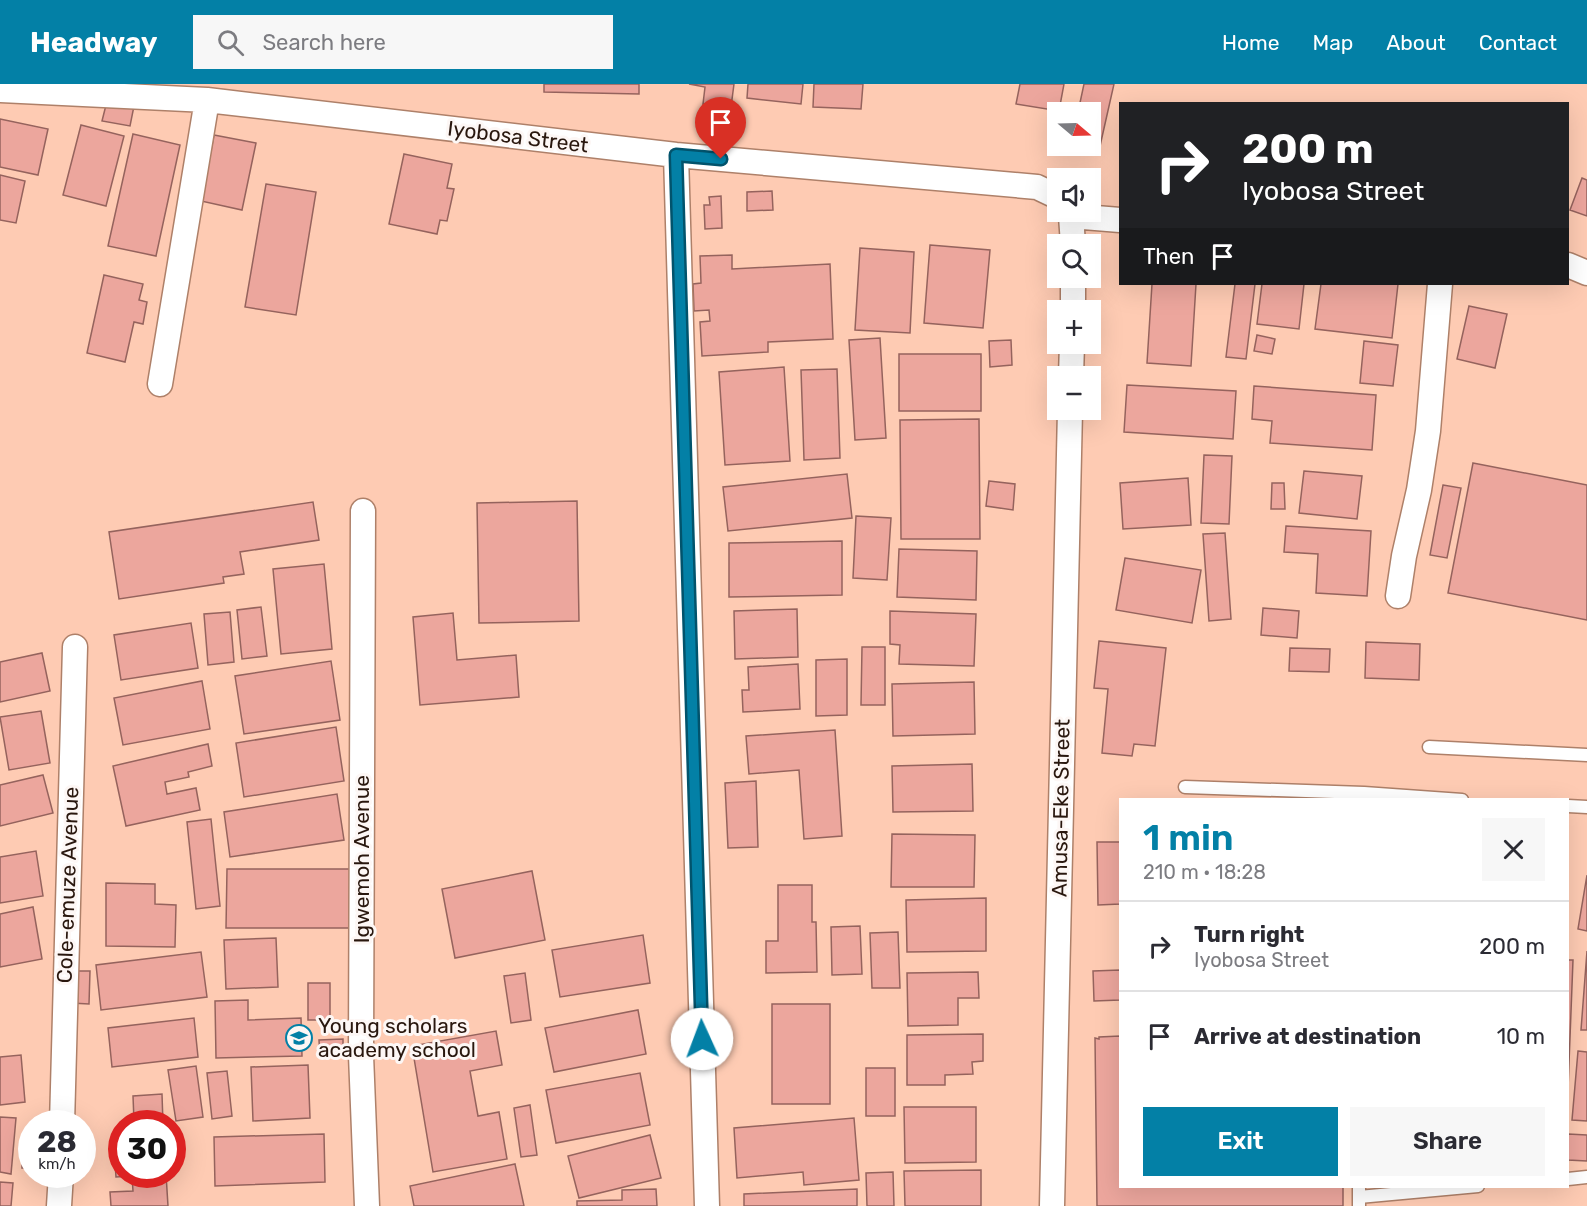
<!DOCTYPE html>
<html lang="en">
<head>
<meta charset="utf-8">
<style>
  body { margin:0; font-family:Rubik,sans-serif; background:#f7f7f7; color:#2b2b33; height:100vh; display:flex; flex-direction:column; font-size:22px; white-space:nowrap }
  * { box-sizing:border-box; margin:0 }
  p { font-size:20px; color:#7c7c81 }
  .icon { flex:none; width:33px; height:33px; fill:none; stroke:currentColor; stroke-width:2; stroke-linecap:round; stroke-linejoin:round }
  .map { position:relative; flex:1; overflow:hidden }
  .details { position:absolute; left:1119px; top:714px; width:450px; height:390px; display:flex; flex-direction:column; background:#fff; border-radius:0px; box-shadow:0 6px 24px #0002 }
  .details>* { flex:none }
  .hud { position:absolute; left:1119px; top:18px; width:450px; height:183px; border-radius:0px; box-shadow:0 6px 24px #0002; background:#202124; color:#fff; overflow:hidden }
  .needle { width:39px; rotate:109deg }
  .tools { position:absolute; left:1047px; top:18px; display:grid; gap:12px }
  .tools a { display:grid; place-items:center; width:54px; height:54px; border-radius:0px; background:#fff; box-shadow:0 6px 24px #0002; font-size:30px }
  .speed { position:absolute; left:18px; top:1026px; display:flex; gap:12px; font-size:30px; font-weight:700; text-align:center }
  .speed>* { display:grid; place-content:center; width:78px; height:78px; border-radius:50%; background:#fff; box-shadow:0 6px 24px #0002; line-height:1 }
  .speed small { font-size:15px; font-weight:400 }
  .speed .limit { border:9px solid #d22; background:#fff; color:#111 }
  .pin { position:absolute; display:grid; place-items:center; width:51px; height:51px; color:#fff; margin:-62px -26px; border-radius:50% 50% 50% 0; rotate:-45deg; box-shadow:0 0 6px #0007 }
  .pin .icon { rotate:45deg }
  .me { position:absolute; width:66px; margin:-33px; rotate:358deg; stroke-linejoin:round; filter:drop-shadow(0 0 4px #0008) }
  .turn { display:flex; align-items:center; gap:21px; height:126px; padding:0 24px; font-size:27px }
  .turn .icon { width:78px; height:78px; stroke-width:2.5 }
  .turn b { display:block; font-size:42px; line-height:51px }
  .then { display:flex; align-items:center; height:57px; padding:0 24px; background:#0003; gap:12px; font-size:22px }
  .round { display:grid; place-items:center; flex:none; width:63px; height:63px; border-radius:0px; background:#f7f7f7 }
  .summary { display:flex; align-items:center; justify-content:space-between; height:102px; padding:0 24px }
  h1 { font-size:36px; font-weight:600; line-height:45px; color:#0380a6 }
  .button { display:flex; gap:12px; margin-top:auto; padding:12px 24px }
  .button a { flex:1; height:69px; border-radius:0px; background:#0380a6; color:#fff; font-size:24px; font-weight:600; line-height:69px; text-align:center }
  .button a+a { background:#f7f7f7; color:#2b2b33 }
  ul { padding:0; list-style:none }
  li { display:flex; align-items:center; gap:18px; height:90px; padding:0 24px; border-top:2px solid #e1e1e2 }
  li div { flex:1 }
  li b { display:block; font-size:22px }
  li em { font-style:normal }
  header { display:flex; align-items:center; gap:36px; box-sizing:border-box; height:84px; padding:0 30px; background:#0380a6; color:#fff }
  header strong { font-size:28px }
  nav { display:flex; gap:33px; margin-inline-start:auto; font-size:21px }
  .search { width:420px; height:54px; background:#f7f7f7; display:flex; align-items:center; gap:15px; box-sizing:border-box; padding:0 21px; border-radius:0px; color:#7c7c81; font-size:22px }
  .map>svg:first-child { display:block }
  .building { fill:#eca69d; stroke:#95635d; stroke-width:1.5 }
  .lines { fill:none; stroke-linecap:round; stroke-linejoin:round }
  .service-casing { stroke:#ae8069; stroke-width:15 }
  .minor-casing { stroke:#ae8069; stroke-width:27 }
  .service { stroke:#fff; stroke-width:12 }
  .minor { stroke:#fff; stroke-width:24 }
  .route-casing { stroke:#02536c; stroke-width:15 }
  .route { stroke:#0380a6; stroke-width:10 }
  .labels { text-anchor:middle; stroke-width:6; stroke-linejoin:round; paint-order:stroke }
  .street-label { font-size:21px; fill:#29170e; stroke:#fdf7f5 }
  .poi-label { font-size:21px; fill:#29170e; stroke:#fdf7f5; text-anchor:start }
</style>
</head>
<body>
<header>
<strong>Headway</strong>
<div class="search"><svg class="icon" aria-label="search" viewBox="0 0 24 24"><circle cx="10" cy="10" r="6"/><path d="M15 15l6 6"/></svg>Search here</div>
<nav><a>Home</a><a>Map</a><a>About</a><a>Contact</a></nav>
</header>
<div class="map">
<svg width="1587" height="1122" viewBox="0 0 1587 1122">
  <rect width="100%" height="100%" fill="#fecbb3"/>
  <path class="building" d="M 544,0 L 639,0 L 639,10 L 544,8 Z
    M 689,0 L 734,0 L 731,23 L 703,20 L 705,3 Z
    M 748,0 L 803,0 L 801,20 L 747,14 Z
    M 814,0 L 863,0 L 861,25 L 813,23 Z
    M 1020,0 L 1064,0 L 1059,27 L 1016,20 Z
    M 1084,0 L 1114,0 L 1100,62 L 1090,60 L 1090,28 L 1078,28 Z
    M 107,17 L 134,22 L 130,42 L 102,37 Z
    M 0,35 L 48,45 L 38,91 L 0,83 Z
    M 81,41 L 124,52 L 106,122 L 63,111 Z
    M 133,50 L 180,61 L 156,172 L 108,162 Z
    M 214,51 L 256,59 L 242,126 L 201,117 Z
    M 404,70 L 452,80 L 447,104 L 454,105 L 447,137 L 440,136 L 437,150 L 389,140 Z
    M 0,91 L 25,97 L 16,139 L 0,136 Z
    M 1582,94 L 1587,96 L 1587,132 L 1570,126 Z
    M 266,100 L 316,108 L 296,231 L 245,223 Z
    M 772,107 L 773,126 L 747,127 L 747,108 Z
    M 721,112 L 722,144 L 705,145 L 704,121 L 710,121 L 709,113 Z
    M 930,161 L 990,166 L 983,244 L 924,239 Z
    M 860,164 L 914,168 L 910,249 L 855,246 Z
    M 732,171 L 732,185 L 830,180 L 833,255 L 768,258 L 768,268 L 702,272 L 700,238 L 710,237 L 709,226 L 694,227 L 693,200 L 701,199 L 700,172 Z
    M 104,191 L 143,200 L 139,216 L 147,218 L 143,240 L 134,238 L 125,278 L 87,269 Z
    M 1152,200 L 1196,200 L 1191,282 L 1147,279 Z
    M 1235,200 L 1255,200 L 1246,275 L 1226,273 Z
    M 1262,200 L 1304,200 L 1299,245 L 1257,240 Z
    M 1321,200 L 1398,200 L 1392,254 L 1315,245 Z
    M 1469,222 L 1507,230 L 1495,284 L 1457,275 Z
    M 1257,251 L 1275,255 L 1272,270 L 1254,267 Z
    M 880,254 L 886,354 L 855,356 L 849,256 Z
    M 1011,256 L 1012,281 L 990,283 L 989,257 Z
    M 1364,257 L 1398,261 L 1393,302 L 1360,299 Z
    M 899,270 L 981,270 L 981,327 L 899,327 Z
    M 784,283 L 790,377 L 725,381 L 719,288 Z
    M 837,285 L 840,374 L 804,376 L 801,286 Z
    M 1127,301 L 1236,307 L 1233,355 L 1124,348 Z
    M 1254,302 L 1376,311 L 1372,366 L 1270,359 L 1272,337 L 1252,335 Z
    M 979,335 L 980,455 L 901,455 L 900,336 Z
    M 1204,371 L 1232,372 L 1229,440 L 1201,439 Z
    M 1473,379 L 1587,401 L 1587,536 L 1448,509 Z
    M 1304,387 L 1362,392 L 1357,435 L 1299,429 Z
    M 847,390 L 852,434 L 728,447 L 723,403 Z
    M 1188,394 L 1191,441 L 1123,445 L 1120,399 Z
    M 989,397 L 1015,400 L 1013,426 L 986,422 Z
    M 1272,399 L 1284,399 L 1285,425 L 1271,425 Z
    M 1443,401 L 1461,404 L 1447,474 L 1430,471 Z
    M 577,417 L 579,537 L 479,539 L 477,419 Z
    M 313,418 L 319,456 L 240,468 L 244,490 L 223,493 L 224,499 L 119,515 L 109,448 Z
    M 856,432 L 891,434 L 887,496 L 853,494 Z
    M 1286,442 L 1371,447 L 1367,512 L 1316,509 L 1318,470 L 1284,468 Z
    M 1225,449 L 1231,535 L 1209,537 L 1203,450 Z
    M 842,457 L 842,511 L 729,513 L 729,459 Z
    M 899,465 L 977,467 L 976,516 L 897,513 Z
    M 1125,474 L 1201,486 L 1192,539 L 1116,526 Z
    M 324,480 L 332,565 L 281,570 L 273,485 Z
    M 261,523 L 267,572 L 242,575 L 237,526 Z
    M 1263,524 L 1299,527 L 1297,554 L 1261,551 Z
    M 797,525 L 798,573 L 735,575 L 734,527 Z
    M 890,527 L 976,530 L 974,582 L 899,580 L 900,561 L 890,560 Z
    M 230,528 L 234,578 L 208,581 L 204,530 Z
    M 453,529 L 457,576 L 516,571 L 519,613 L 420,621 L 413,533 Z
    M 191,539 L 198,584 L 121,596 L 114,551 Z
    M 1099,557 L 1166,564 L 1155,662 L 1134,660 L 1132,672 L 1102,669 L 1108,605 L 1094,604 Z
    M 1366,558 L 1420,560 L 1419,596 L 1365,594 Z
    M 862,563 L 885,563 L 885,621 L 861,621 Z
    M 1290,564 L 1330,565 L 1329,588 L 1289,587 Z
    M 42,569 L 50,607 L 0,618 L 0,578 Z
    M 847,575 L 847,631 L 816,632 L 816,576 Z
    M 331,577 L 340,636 L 244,650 L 235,592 Z
    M 798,580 L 800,625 L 743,628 L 742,606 L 749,606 L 748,583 Z
    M 202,597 L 210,645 L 123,661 L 114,614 Z
    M 974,598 L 975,650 L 893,652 L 892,600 Z
    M 41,627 L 50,679 L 9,686 L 0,633 Z
    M 336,643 L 344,697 L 244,713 L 236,659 Z
    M 835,646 L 842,752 L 804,755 L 799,686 L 749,690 L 746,652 Z
    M 208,660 L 212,682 L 188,688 L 189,693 L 165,698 L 167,710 L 196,704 L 200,726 L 126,742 L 113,682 Z
    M 972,680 L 973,727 L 893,728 L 892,682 Z
    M 43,691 L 53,729 L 0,742 L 0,701 Z
    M 756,697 L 758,763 L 728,764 L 725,699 Z
    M 337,710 L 344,756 L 230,773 L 224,728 Z
    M 211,735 L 220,822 L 196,825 L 187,738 Z
    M 892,750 L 975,751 L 974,803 L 891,803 Z
    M 1097,758 L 1120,758 L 1120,820 L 1098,821 Z
    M 36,767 L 43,812 L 0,819 L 0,773 Z
    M 227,785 L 350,785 L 349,844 L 226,844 Z
    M 532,787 L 545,856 L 455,874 L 442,805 Z
    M 1587,791 L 1587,847 L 1578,845 Z
    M 106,799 L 155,800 L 155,820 L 176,821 L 175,863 L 106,862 Z
    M 778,801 L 812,801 L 812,838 L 816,838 L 817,888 L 766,889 L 766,857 L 778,857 Z
    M 986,814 L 986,867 L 907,868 L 906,816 Z
    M 33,823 L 42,875 L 0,883 L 0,830 Z
    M 860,842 L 862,890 L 832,891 L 831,843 Z
    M 898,848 L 900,904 L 872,904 L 870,849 Z
    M 643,851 L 650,899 L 560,913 L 552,866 Z
    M 276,854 L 278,903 L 226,905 L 224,856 Z
    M 1587,867 L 1587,946 L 1581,946 Z
    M 201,868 L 207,913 L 101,926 L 96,881 Z
    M 1568,876 L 1573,876 L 1568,1005 Z
    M 1120,886 L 1120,916 L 1094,917 L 1093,887 Z
    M 73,887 L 90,887 L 89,920 L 71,919 Z
    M 978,888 L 979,914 L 958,914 L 958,941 L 908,942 L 907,889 Z
    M 525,889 L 531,936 L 511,939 L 504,892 Z
    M 308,899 L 330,899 L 330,936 L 308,936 Z
    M 248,916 L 248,936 L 301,934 L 302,972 L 216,974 L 215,917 Z
    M 772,920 L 830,920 L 830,1020 L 772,1020 Z
    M 638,926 L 646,970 L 554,988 L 545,944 Z
    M 194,934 L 198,973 L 112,983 L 108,944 Z
    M 496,947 L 502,981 L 470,987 L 478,1032 L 499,1028 L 507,1075 L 433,1088 L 412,962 Z
    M 983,950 L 983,977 L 972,978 L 973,990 L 945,991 L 945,1001 L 907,1001 L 907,951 Z
    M 1120,952 L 1120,1102 L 1343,1102 L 1343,1122 L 1097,1122 L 1095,954 L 1099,955 L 1099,953 Z
    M 343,955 L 343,972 L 320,973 L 319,956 Z
    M 1578,967 L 1587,968 L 1587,1037 L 1572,1036 Z
    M 21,971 L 25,1018 L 0,1021 L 0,973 Z
    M 308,981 L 310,1034 L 253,1037 L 251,983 Z
    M 196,982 L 203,1033 L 176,1037 L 168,986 Z
    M 866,984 L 895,984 L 895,1032 L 866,1032 Z
    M 227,987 L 232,1032 L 212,1035 L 207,989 Z
    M 640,989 L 650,1041 L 556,1059 L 546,1006 Z
    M 162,1010 L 163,1040 L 126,1040 L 126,1037 L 134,1037 L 133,1012 Z
    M 530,1021 L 537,1071 L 521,1073 L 514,1024 Z
    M 904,1023 L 976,1023 L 976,1078 L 905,1079 Z
    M 0,1033 L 16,1034 L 11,1090 L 0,1088 Z
    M 854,1034 L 859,1096 L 804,1101 L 803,1088 L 737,1094 L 734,1044 Z
    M 324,1050 L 325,1098 L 215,1102 L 214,1053 Z
    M 1568,1050 L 1587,1051 L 1587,1077 L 1568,1076 Z
    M 113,1051 L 122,1051 L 122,1090 L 166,1090 L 168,1122 L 111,1122 L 110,1108 L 133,1107 L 132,1092 L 116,1093 Z
    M 650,1051 L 661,1094 L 579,1114 L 568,1072 Z
    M 22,1053 L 32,1053 L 32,1084 L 22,1084 Z
    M 515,1080 L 524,1122 L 414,1122 L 410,1102 Z
    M 981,1086 L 981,1122 L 905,1122 L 904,1087 Z
    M 893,1088 L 894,1122 L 867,1122 L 866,1089 Z
    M 0,1098 L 13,1099 L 11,1122 L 0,1122 Z
    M 656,1105 L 657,1122 L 577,1122 L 577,1117 L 622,1116 L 622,1106 Z
    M 857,1105 L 857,1122 L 744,1122 L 744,1110 Z"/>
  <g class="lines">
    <defs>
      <path id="service" d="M 1429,663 L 1587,671
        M 1185,703 L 1364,709 L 1462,716
        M 1568,722 L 1587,723
        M 1568,1095 L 1587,1093
        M 1359,1113 L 1478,1102
        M 1359,1122 L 1359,1102"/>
      <path id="minor" d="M 0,6 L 207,16 L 676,71 L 1037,103 L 1058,113
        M 676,71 L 707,1122
        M 1068,128 L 1071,132 L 1073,160
        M 1071,132 L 1120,136
        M 1568,181 L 1587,189
        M 1073,226 L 1073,194
        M 1071,292 L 1072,260
        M 160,300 L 207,16
        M 363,427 L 361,971 L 367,1122
        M 1398,512 L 1404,472 L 1419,406 L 1428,347 L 1440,200
        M 62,1040 L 75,563
        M 59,1122 L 61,1090
        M 1052,1122 L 1070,326"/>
    </defs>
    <use href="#service" class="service-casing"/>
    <use href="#minor" class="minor-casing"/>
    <use href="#service" class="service"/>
    <use href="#minor" class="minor"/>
  </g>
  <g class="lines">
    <defs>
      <path id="route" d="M 702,955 L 676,71 L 721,75"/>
    </defs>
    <use href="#route" class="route-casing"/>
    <use href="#route" class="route"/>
  </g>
  <defs>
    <symbol id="school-ring" viewBox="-11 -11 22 22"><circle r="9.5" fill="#fdf7f5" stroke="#0380a6" stroke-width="1.5"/><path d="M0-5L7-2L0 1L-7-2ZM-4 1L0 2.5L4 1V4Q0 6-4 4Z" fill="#0380a6"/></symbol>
  </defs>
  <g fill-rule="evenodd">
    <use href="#school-ring" x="284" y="939" width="30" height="30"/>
  </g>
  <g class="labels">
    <g class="street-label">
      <text transform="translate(518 53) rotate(7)" y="7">Iyobosa Street</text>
      <text transform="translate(1061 724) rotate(-89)" y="7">Amusa-Eke Street</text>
      <text transform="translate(362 775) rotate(-90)" y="7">Igwemoh Avenue</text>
      <text transform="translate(68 801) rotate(-88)" y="7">Cole-emuze Avenue</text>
    </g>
    <g class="poi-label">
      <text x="318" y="949">Young scholars<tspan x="318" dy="24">academy school</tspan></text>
    </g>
  </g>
</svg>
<div class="tools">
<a><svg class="needle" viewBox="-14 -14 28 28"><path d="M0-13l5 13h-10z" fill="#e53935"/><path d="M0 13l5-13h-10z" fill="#7c7c81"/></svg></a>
<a><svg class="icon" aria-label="sound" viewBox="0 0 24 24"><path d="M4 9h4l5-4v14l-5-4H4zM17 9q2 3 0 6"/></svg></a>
<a><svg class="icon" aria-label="search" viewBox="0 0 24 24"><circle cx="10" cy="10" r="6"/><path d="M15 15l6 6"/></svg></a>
<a>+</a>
<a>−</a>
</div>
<div class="speed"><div>28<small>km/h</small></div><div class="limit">30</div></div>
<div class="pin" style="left:721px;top:75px;background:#d93025"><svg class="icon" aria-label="arrive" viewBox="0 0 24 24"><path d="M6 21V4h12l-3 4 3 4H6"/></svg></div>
<svg class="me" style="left:702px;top:955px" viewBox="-20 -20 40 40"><circle r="19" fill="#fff"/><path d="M0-13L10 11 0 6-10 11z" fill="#0380a6"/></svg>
<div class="hud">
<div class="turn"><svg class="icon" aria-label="right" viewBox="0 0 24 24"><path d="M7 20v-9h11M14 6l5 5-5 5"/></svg><div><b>200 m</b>Iyobosa Street</div></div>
<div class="then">Then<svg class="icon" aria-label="arrive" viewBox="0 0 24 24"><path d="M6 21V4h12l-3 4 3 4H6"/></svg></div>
</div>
<section class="details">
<div class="summary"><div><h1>1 min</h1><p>210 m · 18:28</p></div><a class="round"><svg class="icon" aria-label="close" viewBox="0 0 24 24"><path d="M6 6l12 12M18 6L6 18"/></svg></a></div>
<ul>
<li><svg class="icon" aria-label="right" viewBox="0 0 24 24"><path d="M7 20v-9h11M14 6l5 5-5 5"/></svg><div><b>Turn right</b><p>Iyobosa Street</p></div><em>200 m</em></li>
<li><svg class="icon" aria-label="arrive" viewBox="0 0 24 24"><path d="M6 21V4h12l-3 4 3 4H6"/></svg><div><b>Arrive at destination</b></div><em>10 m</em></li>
</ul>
<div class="button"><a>Exit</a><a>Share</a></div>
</section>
</div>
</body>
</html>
